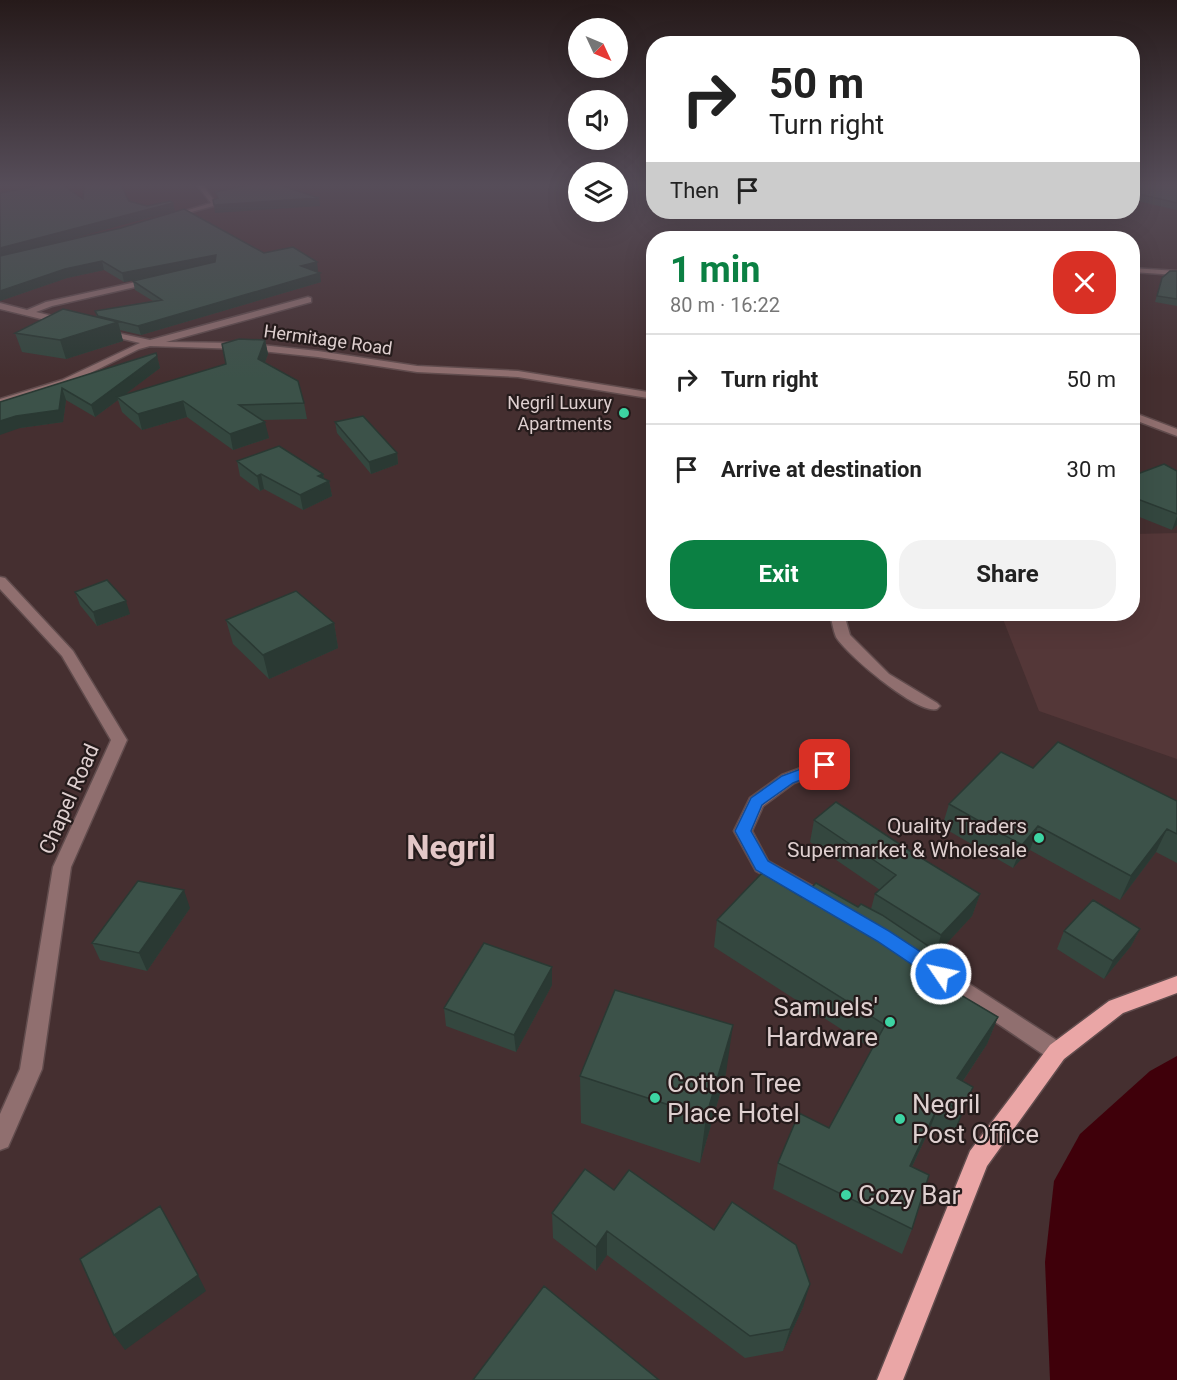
<!DOCTYPE html>
<html lang="en">
<head>
<meta charset="utf-8">
<style>
  body { margin:0; font-family:Roboto,sans-serif; background:#f2f2f2; color:#222; height:100vh; display:flex; flex-direction:column; font-size:22px; white-space:nowrap }
  * { box-sizing:border-box; margin:0 }
  p { font-size:20px; color:#767676 }
  .icon { flex:none; width:33px; height:33px; fill:none; stroke:currentColor; stroke-width:2; stroke-linecap:round; stroke-linejoin:round }
  .map { position:relative; flex:1; overflow:hidden }
  .panel { position:absolute; left:646px; top:231px; width:494px; height:390px; display:flex; flex-direction:column; background:#fff; border-radius:24px; box-shadow:0 6px 24px #0002 }
  .panel>* { flex:none }
  .banner { position:absolute; left:646px; top:36px; width:494px; height:183px; border-radius:24px; box-shadow:0 6px 24px #0002; background:#fff; color:#222; overflow:hidden }
  .needle { width:39px; rotate:134deg }
  .fabs { position:absolute; left:568px; top:18px; display:grid; gap:12px }
  .fabs a { display:grid; place-items:center; width:60px; height:60px; border-radius:50%; background:#fff; box-shadow:0 6px 24px #0002; font-size:30px }
  .pin { position:absolute; display:grid; place-items:center; width:51px; height:51px; color:#fff; margin:-26px; border-radius:12px; box-shadow:0 3px 9px #0006 }
  .me { position:absolute; width:66px; margin:-33px; rotate:304deg; stroke-linejoin:round; filter:drop-shadow(0 0 4px #0008) }
  .turn { display:flex; align-items:center; gap:21px; height:126px; padding:0 24px; font-size:27px }
  .turn .icon { width:78px; height:78px; stroke-width:2.5 }
  .turn b { display:block; font-size:42px; line-height:51px }
  .then { display:flex; align-items:center; height:57px; padding:0 24px; background:#0003; gap:12px; font-size:22px }
  .round { display:grid; place-items:center; flex:none; width:63px; height:63px; border-radius:24px; background:#f2f2f2 }
  .headline { display:flex; align-items:center; justify-content:space-between; height:102px; padding:0 24px }
  h1 { font-size:36px; font-weight:700; line-height:45px; color:#0b8043 }
  .primary-button { display:flex; gap:12px; margin-top:auto; padding:12px 24px }
  .primary-button a { flex:1; height:69px; border-radius:24px; background:#0b8043; color:#fff; font-size:24px; font-weight:700; line-height:69px; text-align:center }
  .primary-button a+a { background:#f2f2f2; color:#222 }
  ul { padding:0; list-style:none }
  li { display:flex; align-items:center; gap:18px; height:90px; padding:0 24px; border-top:2px solid #e0e0e0 }
  li div { flex:1 }
  li b { display:block; font-size:22px }
  li em { font-style:normal }
  .map>svg:first-child { display:block }
  .built { fill:#543738 }
  .water { fill:#3f000a }
  .lines { fill:none; stroke-linecap:round; stroke-linejoin:round }
  .minor-casing { stroke:#614c4d; stroke-width:3 }
  .major-casing { stroke:#614c4d; stroke-width:3 }
  .minor { fill:#906f6f; fill-rule:evenodd }
  .major { fill:#eaa6a6; fill-rule:evenodd }
  .wall { fill:#34473f }
  .shaded-wall { fill:#2a3933 }
  .building { fill:#3c5249; stroke:#2a3933; stroke-width:1.5 }
  .route { fill:#1a73e8; stroke:#114b97; stroke-width:1.5 }
  .poi-dot { fill:#3dd4a3; stroke:#251b1b; stroke-width:2 }
  .labels { text-anchor:middle; stroke-width:4.5; stroke-linejoin:round; paint-order:stroke }
  .far-street-label { font-size:18px; fill:#decfcf; stroke:#251b1b }
  .far-poi-label { font-size:18px; fill:#decfcf; stroke:#251b1b; text-anchor:end }
  .street-label { font-size:21px; fill:#decfcf; stroke:#251b1b }
  .poi-label { font-size:21px; fill:#decfcf; stroke:#251b1b; text-anchor:end }
  .near-poi-label { font-size:26px; fill:#decfcf; stroke:#251b1b; text-anchor:start }
  .town-label { font-size:33px; font-weight:bold; fill:#e3c7c7; stroke:#251b1b }
</style>
</head>
<body>
<div class="map">
<svg width="1177" height="1380" viewBox="0 0 1177 1380">
  <rect width="100%" height="100%" fill="#452f30"/>
  <path class="built" d="M 1177,533 L 1177,759 L 1039,711 L 1001,614 L 1132,614 L 1133,534 Z"/>
  <path class="water" d="M 1177,1056 L 1177,1380 L 1050,1380 L 1045,1262 L 1054,1181 L 1080,1134 L 1150,1071 Z"/>
  <g class="lines">
    <defs>
      <path id="minor" d="M 197,185 L 203,185 L 217,205 L 169,218 L 169,216 L 211,203 Z
        M 1025,233 L 1032,235 L 1027,238 L 1020,238 Z
        M 1132,268 L 1177,271 L 1177,275 L 1132,272 Z
        M 154,278 L 157,278 L 157,282 L 52,306 L 36,312 L 69,320 L 70,322 L 66,325 L 0,309 L 0,303 L 27,310 L 46,302 Z
        M 308,297 L 311,298 L 311,302 L 166,342 L 242,343 L 318,351 L 417,366 L 518,371 L 654,393 L 654,399 L 518,377 L 417,372 L 318,357 L 242,349 L 150,346 L 139,349 L 68,384 L 0,405 L 0,399 L 62,380 L 140,343 L 98,333 L 98,329 L 150,340 Z
        M 1132,412 L 1177,429 L 1177,436 L 1132,419 Z
        M 0,577 L 5,578 L 73,651 L 127,740 L 71,867 L 42,1069 L 8,1147 L 0,1150 L 0,1114 L 20,1069 L 53,867 L 111,740 L 62,656 L 0,589 Z
        M 830,614 L 844,614 L 850,635 L 889,674 L 937,703 L 940,706 L 937,709 C 918,715 847,655 836,637 C 833,630 832,621 830,614 Z
        M 825,759 L 846,766 L 848,770 L 846,774 L 840,776 L 825,771 L 794,783 L 763,806 L 752,831 L 768,861 L 832,897 L 834,902 L 832,907 L 825,909 L 756,871 L 734,831 L 750,798 L 782,775 Z
        M 915,949 L 1064,1045 L 1068,1052 L 1064,1059 L 1057,1061 L 1050,1059 L 908,963 L 905,957 L 908,951 Z"/>
      <path id="major" d="M 1177,976 L 1177,993 L 1123,1013 L 1064,1059 L 987,1166 L 903,1380 L 877,1380 L 970,1151 L 1050,1045 L 1109,1001 Z"/>
    </defs>
    <use href="#minor" class="minor-casing"/>
    <use href="#major" class="major-casing"/>
    <use href="#minor" class="minor"/>
    <use href="#major" class="major"/>
  </g>
  <path class="wall" d="M 1177,186 L 1177,210 L 1133,200 L 1135,193 Z
    M 0,193 L 129,201 L 147,206 L 175,211 L 46,245 L 264,253 L 318,271 L 316,271 L 321,282 L 141,335 L 120,330 L 123,341 L 66,359 L 22,352 L 15,333 L 97,317 L 95,311 L 153,301 L 135,290 L 133,281 L 135,280 L 124,282 L 104,270 L 67,278 L 0,301 Z
    M 1177,271 L 1177,306 L 1155,302 L 1162,278 Z
    M 265,340 L 268,354 L 265,362 L 304,403 L 307,419 L 262,420 L 269,438 L 233,450 L 187,417 L 142,430 L 122,412 L 118,400 L 95,417 L 66,400 L 63,422 L 20,428 L 0,402 L 156,353 L 160,368 L 124,395 L 226,364 Z
    M 335,422 L 397,453 L 398,464 L 371,474 L 337,433 Z
    M 237,461 L 323,474 L 324,479 L 329,481 L 332,496 L 303,510 L 264,489 L 260,491 L 240,476 Z
    M 1177,471 L 1177,525 L 1172,530 L 1132,514 L 1132,476 Z
    M 75,592 L 130,614 L 97,626 L 80,605 Z
    M 226,620 L 334,623 L 338,648 L 269,679 L 233,644 Z
    M 1033,768 L 1177,801 L 1177,863 L 1156,852 L 1120,900 L 1030,850 L 1013,868 L 942,827 L 949,804 Z
    M 814,820 L 910,851 L 980,894 L 972,916 L 936,955 L 929,976 L 998,1017 L 987,1044 L 963,1081 L 973,1087 L 952,1138 L 931,1126 L 912,1167 L 912,1229 L 902,1254 L 773,1189 L 778,1163 L 829,1128 L 872,1049 L 714,947 L 717,920 L 802,897 L 871,909 L 875,894 L 880,890 L 810,842 Z
    M 190,908 L 147,971 L 100,960 L 92,943 Z
    M 1140,929 L 1131,946 L 1104,979 L 1057,949 L 1064,931 Z
    M 552,985 L 516,1052 L 446,1026 L 444,1008 Z
    M 726,1073 L 700,1163 L 581,1123 L 580,1076 Z
    M 614,1190 L 803,1307 L 783,1351 L 745,1358 L 607,1255 L 596,1271 L 553,1238 L 552,1213 Z"/>
  <path class="shaded-wall" d="M 319,198 L 320,206 L 215,213 L 214,205 Z
    M 173,203 L 175,211 L 0,258 L 0,248 Z
    M 216,255 L 218,263 L 124,282 L 122,273 Z
    M 102,261 L 104,270 L 67,278 L 0,301 L 0,291 L 65,269 Z
    M 317,262 L 318,271 L 302,274 L 301,266 Z
    M 320,273 L 321,282 L 141,335 L 138,326 Z
    M 118,322 L 123,341 L 66,359 L 60,340 Z
    M 265,340 L 268,354 L 261,373 L 258,359 Z
    M 157,356 L 160,368 L 119,399 L 117,397 L 118,400 L 95,417 L 91,405 Z
    M 62,388 L 66,400 L 63,422 L 20,428 L 0,435 L 0,421 Z
    M 183,401 L 187,417 L 142,430 L 138,414 Z
    M 265,422 L 269,438 L 233,450 L 230,434 Z
    M 397,453 L 398,464 L 371,474 L 369,462 Z
    M 261,474 L 264,489 L 260,491 L 257,476 Z
    M 323,474 L 325,484 L 329,481 L 332,496 L 303,510 L 300,495 L 318,476 Z
    M 1177,516 L 1177,525 L 1172,530 Z
    M 126,601 L 130,614 L 97,626 L 93,612 Z
    M 334,623 L 338,648 L 269,679 L 263,655 Z
    M 1038,826 L 1030,850 L 1013,868 L 1022,845 Z
    M 1167,829 L 1156,852 L 1120,900 L 1131,876 Z
    M 184,890 L 190,908 L 147,971 L 139,953 Z
    M 980,894 L 972,916 L 936,955 L 928,980 L 922,972 L 935,955 L 941,935 Z
    M 1140,929 L 1131,946 L 1104,979 L 1113,961 Z
    M 552,967 L 552,985 L 516,1052 L 514,1035 Z
    M 998,1017 L 987,1044 L 947,1105 L 957,1078 Z
    M 733,1025 L 726,1073 L 700,1163 L 706,1117 Z
    M 973,1087 L 963,1113 L 952,1138 L 962,1111 Z
    M 941,1100 L 931,1126 L 900,1192 L 910,1166 Z
    M 607,1231 L 607,1255 L 596,1271 L 596,1247 Z
    M 198,1275 L 206,1291 L 125,1350 L 114,1335 Z
    M 810,1284 L 803,1307 L 783,1351 L 790,1329 Z"/>
  <path class="building" d="M 42,185 L 63,185 L 83,199 L 84,185 L 121,185 L 129,201 L 147,206 L 170,201 L 173,203 L 0,248 L 0,193 Z
    M 248,185 L 280,185 L 319,198 L 214,205 L 213,200 L 218,198 L 215,192 Z
    M 1139,185 L 1177,186 L 1177,203 L 1135,193 Z
    M 184,209 L 264,253 L 293,247 L 317,262 L 301,266 L 320,273 L 138,326 L 98,316 L 95,311 L 162,300 L 133,281 L 215,262 L 216,255 L 122,273 L 102,261 L 65,269 L 0,291 L 0,256 L 121,228 Z
    M 1170,271 L 1177,271 L 1177,299 L 1157,296 L 1162,278 Z
    M 63,309 L 118,322 L 60,340 L 15,333 Z
    M 239,339 L 265,340 L 258,359 L 298,381 L 304,403 L 239,405 L 265,422 L 230,434 L 183,401 L 138,414 L 117,397 L 226,364 L 222,344 Z
    M 156,353 L 157,356 L 91,405 L 62,388 L 59,410 L 16,416 L 0,421 L 0,402 Z
    M 363,416 L 397,453 L 369,462 L 335,422 Z
    M 279,446 L 323,474 L 318,476 L 329,481 L 300,495 L 261,474 L 257,476 L 237,461 Z
    M 1164,464 L 1177,471 L 1177,514 L 1132,497 L 1132,476 Z
    M 107,580 L 126,601 L 93,612 L 75,592 Z
    M 296,591 L 334,623 L 263,655 L 226,620 Z
    M 1058,742 L 1177,801 L 1177,834 L 1167,829 L 1131,876 L 1038,826 L 1022,845 L 949,804 L 1001,752 L 1033,768 Z
    M 836,802 L 910,851 L 980,894 L 941,935 L 875,894 L 896,875 L 814,820 Z
    M 762,873 L 802,897 L 816,883 L 858,907 L 861,904 L 882,915 L 937,952 L 922,972 L 998,1017 L 957,1078 L 973,1087 L 962,1111 L 941,1100 L 910,1166 L 929,1175 L 912,1229 L 778,1163 L 799,1113 L 829,1128 L 885,1025 L 717,920 Z
    M 138,881 L 184,890 L 139,953 L 92,943 Z
    M 1093,900 L 1140,929 L 1113,961 L 1064,931 Z
    M 484,943 L 552,967 L 514,1035 L 444,1008 Z
    M 615,990 L 733,1025 L 706,1117 L 580,1076 Z
    M 585,1169 L 614,1190 L 629,1170 L 714,1230 L 732,1202 L 796,1245 L 810,1284 L 790,1329 L 750,1336 L 607,1231 L 596,1247 L 552,1213 Z
    M 160,1206 L 198,1275 L 114,1335 L 80,1259 Z
    M 544,1286 L 659,1380 L 473,1380 Z"/>
  <linearGradient id="sky" x2="0" y2="1"><stop stop-color="#261a1a"/><stop offset="0.49" stop-color="#564d59"/><stop offset="1" stop-color="#564d59" stop-opacity="0"/></linearGradient>
  <rect width="1177" height="378" fill="url(#sky)"/>
  <path class="route" d="M 825,760 L 832,765 L 830,769 L 793,783 L 762,805 L 751,831 L 768,861 L 889,931 L 947,969 L 950,974 L 947,980 L 941,982 L 935,980 L 877,941 L 756,870 L 735,831 L 751,798 L 782,776 Z"/>
  <g class="poi-dot">
    <circle cx="624" cy="413" r="6"/>
    <circle cx="1039" cy="838" r="6"/>
    <circle cx="890" cy="1022" r="6"/>
    <circle cx="655" cy="1098" r="6"/>
    <circle cx="900" cy="1119" r="6"/>
    <circle cx="846" cy="1195" r="6"/>
  </g>
  <g class="labels">
    <g class="far-street-label">
      <text transform="translate(328 340) rotate(8)" y="6">Hermitage Road</text>
    </g>
    <g class="far-poi-label">
      <text x="612" y="409">Negril Luxury<tspan x="612" dy="21">Apartments</tspan></text>
    </g>
    <g class="street-label">
      <text transform="translate(69 799) rotate(-66)" y="7">Chapel Road</text>
    </g>
    <g class="poi-label">
      <text x="1027" y="833">Quality Traders<tspan x="1027" dy="24">Supermarket &amp; Wholesale</tspan></text>
    </g>
    <g class="near-poi-label">
      <text x="878" y="1016" text-anchor="end">Samuels'<tspan x="878" dy="30">Hardware</tspan></text>
      <text x="667" y="1092">Cotton Tree<tspan x="667" dy="30">Place Hotel</tspan></text>
      <text x="912" y="1113">Negril<tspan x="912" dy="30">Post Office</tspan></text>
      <text x="858" y="1204">Cozy Bar</text>
    </g>
    <g class="town-label">
      <text x="451" y="859">Negril</text>
    </g>
  </g>
</svg>
<div class="fabs">
<a><svg class="needle" viewBox="-14 -14 28 28"><path d="M0-13l5 13h-10z" fill="#e53935"/><path d="M0 13l5-13h-10z" fill="#767676"/></svg></a>
<a><svg class="icon" aria-label="sound" viewBox="0 0 24 24"><path d="M4 9h4l5-4v14l-5-4H4zM17 9q2 3 0 6"/></svg></a>
<a><svg class="icon" aria-label="layers" viewBox="0 0 24 24"><path d="M12 4l9 5-9 5-9-5zM3 14l9 5 9-5"/></svg></a>
</div>
<div class="pin" style="left:825px;top:765px;background:#d93025"><svg class="icon" aria-label="arrive" viewBox="0 0 24 24"><path d="M6 21V4h12l-3 4 3 4H6"/></svg></div>
<svg class="me" style="left:941px;top:974px" viewBox="-20 -20 40 40"><circle r="17" fill="#1a73e8" stroke="#fff" stroke-width="3"/><path d="M0-11L8 9 0 5-8 9z" fill="#fff"/></svg>
<div class="banner">
<div class="turn"><svg class="icon" aria-label="right" viewBox="0 0 24 24"><path d="M7 20v-9h11M14 6l5 5-5 5"/></svg><div><b>50 m</b>Turn right</div></div>
<div class="then">Then<svg class="icon" aria-label="arrive" viewBox="0 0 24 24"><path d="M6 21V4h12l-3 4 3 4H6"/></svg></div>
</div>
<section class="panel">
<div class="headline"><div><h1>1 min</h1><p>80 m · 16:22</p></div><a class="round" style="background:#d93025;color:#fff"><svg class="icon" aria-label="close" viewBox="0 0 24 24"><path d="M6 6l12 12M18 6L6 18"/></svg></a></div>
<ul>
<li><svg class="icon" aria-label="right" viewBox="0 0 24 24"><path d="M7 20v-9h11M14 6l5 5-5 5"/></svg><div><b>Turn right</b></div><em>50 m</em></li>
<li><svg class="icon" aria-label="arrive" viewBox="0 0 24 24"><path d="M6 21V4h12l-3 4 3 4H6"/></svg><div><b>Arrive at destination</b></div><em>30 m</em></li>
</ul>
<div class="primary-button"><a>Exit</a><a>Share</a></div>
</section>
</div>
</body>
</html>
